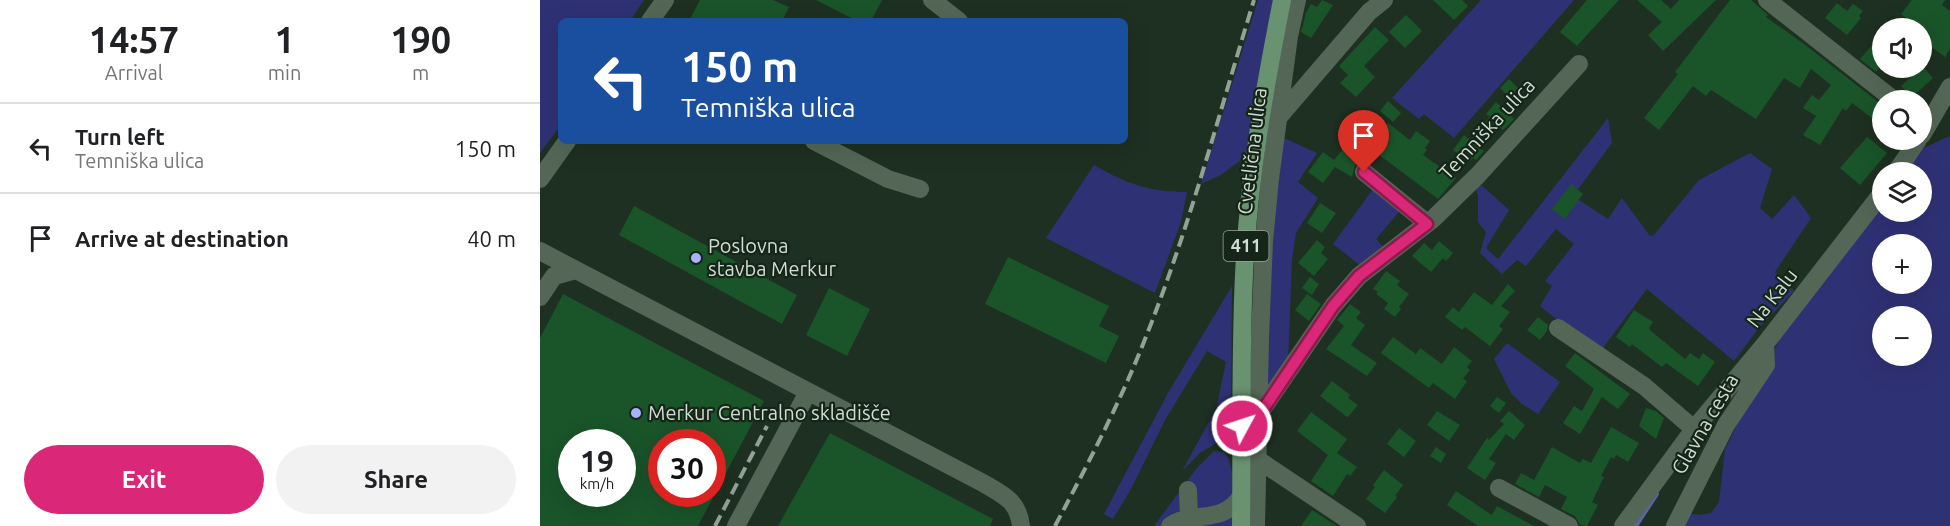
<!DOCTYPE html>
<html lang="en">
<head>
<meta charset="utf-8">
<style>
  body { margin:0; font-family:Ubuntu,sans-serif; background:#f2f2f2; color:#202124; height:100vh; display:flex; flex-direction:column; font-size:22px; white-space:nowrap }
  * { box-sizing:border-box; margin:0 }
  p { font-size:20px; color:#757577 }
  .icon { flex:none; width:33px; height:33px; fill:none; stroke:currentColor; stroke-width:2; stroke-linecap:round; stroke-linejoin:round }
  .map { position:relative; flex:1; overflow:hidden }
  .drawer { display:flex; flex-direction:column; background:#fff; width:540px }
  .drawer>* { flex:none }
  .guide { position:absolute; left:18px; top:18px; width:570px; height:126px; border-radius:9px; box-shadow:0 6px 24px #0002; background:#1a4fa0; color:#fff; overflow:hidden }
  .fabs { position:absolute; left:1332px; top:18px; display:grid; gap:12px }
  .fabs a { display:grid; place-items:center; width:60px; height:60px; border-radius:50%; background:#fff; box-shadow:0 6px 24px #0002; font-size:30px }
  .speed { position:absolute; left:18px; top:429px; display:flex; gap:12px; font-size:30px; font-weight:700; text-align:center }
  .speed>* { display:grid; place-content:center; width:78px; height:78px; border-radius:50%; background:#fff; box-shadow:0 6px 24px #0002; line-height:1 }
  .speed small { font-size:15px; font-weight:400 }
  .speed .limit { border:9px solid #d22; background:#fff; color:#111 }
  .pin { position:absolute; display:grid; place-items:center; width:51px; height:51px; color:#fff; margin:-62px -26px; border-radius:50% 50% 50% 0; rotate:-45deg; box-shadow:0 0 6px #0007 }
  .pin .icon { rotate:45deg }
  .me { position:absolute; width:66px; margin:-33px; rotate:50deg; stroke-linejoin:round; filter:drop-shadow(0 0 4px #0008) }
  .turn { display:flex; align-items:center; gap:21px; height:126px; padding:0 24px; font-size:27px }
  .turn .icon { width:78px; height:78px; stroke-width:2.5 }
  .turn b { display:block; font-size:42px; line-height:51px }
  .eta { display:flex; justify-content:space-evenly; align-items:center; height:102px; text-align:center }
  .eta b { font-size:36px; font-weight:700; line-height:42px }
  .primary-button { display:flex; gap:12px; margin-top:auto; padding:12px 24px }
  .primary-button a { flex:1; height:69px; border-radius:36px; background:#db2777; color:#fff; font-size:24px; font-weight:700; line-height:69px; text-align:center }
  .primary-button a+a { background:#f2f2f2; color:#202124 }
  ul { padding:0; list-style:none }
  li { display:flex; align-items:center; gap:18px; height:90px; padding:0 24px; border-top:2px solid #e0e0e0 }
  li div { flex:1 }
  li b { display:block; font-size:22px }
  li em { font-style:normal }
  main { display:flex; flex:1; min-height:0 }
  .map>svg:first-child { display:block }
  .green { fill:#2f3175; fill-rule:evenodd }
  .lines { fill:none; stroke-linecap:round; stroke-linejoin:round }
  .stream { stroke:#5c62ac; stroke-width:4 }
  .building { fill:#1a5429; fill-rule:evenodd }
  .minor { stroke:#546756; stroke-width:18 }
  .major { stroke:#699270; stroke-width:18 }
  .rail { stroke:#94a195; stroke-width:4; stroke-dasharray:12 6; stroke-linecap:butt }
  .route-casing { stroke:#8e194d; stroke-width:15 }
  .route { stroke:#db2777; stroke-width:10 }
  .poi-dot { fill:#a7b1fc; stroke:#152618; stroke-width:2 }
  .labels { text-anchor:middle; stroke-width:4.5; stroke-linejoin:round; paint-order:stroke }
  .shield { fill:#152618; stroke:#99a59a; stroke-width:1.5 }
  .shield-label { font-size:18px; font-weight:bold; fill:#d1dcd2 }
  .street-label { font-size:20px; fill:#d1dcd2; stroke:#152618 }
  .poi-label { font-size:20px; fill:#d1dcd2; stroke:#152618; text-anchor:start }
</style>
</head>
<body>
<main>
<section class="drawer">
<div class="eta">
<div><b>14:57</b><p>Arrival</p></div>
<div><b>1</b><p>min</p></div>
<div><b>190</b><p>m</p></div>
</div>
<ul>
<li><svg class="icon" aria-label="left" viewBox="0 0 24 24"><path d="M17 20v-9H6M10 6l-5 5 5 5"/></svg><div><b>Turn left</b><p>Temniška ulica</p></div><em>150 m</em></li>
<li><svg class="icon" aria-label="arrive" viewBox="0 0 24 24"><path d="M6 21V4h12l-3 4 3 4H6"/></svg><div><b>Arrive at destination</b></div><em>40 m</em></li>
</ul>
<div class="primary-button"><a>Exit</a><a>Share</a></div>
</section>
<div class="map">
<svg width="1410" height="526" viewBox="0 0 1410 526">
  <rect width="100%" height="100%" fill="#1e3021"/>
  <path class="green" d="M 0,0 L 104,0 L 90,21 L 21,21 L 21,125 L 0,153 Z
    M 718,0 L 734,0 L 706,156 L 681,175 L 661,184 Z
    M 941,0 L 1034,0 L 914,138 L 884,114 L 879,119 L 852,98 Z
    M 1068,118 L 1072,143 L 1033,196 L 1068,219 L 1082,198 L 1110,236 L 1113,236 L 1159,180 L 1210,153 L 1232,169 L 1220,208 L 1232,219 L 1254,195 L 1271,218 L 1235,272 L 1254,291 L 1219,328 L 1194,361 L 1107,289 L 1059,353 L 1000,306 L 1012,286 L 1005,281 L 1034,244 L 1016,229 L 986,266 L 977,260 L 962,274 L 940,253 L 946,232 L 938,222 L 938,196 L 935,187 L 939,183 L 969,210 L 946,248 L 958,259 Z
    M 1410,136 L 1410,526 L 1141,526 L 1143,513 L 1160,515 L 1171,513 L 1179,502 L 1185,449 L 1245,328 L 1342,207 L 1342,212 L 1382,212 L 1382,172 L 1366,172 L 1381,149 ZM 1342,244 L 1382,244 L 1382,284 L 1342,284 ZM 1342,316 L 1382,316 L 1382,356 L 1342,356 Z
    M 744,138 L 777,153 L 758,182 L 778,198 L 756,233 L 752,260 L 748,364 L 735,386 L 725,385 L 725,287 Z
    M 554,165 C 586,184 611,192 647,192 L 641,222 L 615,293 L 506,238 Z
    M 836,185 L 863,207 L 836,239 L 845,249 L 822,267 L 793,244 Z
    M 692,286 L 691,426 L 688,436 L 660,453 L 642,471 L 676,409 L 686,362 L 667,351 L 625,420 L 591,489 L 573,519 L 564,514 L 628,393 Z
    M 967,343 L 1020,382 L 998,414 L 982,404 L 971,393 L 954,359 Z
    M 674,451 L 684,452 C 697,465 692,507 692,526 L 614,526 L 656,469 Z"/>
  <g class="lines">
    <path class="stream" d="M 1096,526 L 1117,494"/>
  </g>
  <path class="building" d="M 160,0 L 233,0 L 249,7 L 242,21 L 149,21 Z
    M 276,0 L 342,0 L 331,21 L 317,21 Z
    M 782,0 L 793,5 L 771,38 L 761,32 L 766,13 L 771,4 L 777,7 Z
    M 893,0 L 922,0 L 928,6 L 914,20 Z
    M 1047,0 L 1079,0 L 1037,46 L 1020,32 Z
    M 1097,0 L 1121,0 L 1131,9 L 1139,0 L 1176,0 L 1123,51 L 1108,35 L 1122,22 Z
    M 1190,0 L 1211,0 L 1228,15 L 1226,17 L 1264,44 L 1342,105 L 1332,118 L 1312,103 L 1306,111 L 1303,108 L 1280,145 L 1263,135 L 1276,116 L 1263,108 L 1272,95 L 1279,100 L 1291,85 L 1271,69 L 1260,88 L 1244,78 L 1216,119 L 1171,90 L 1166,96 L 1153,86 L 1119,130 L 1104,118 L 1138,74 L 1135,72 Z
    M 1372,0 L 1405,0 L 1402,5 L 1410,11 L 1410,49 L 1405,57 L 1386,43 L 1391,37 L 1382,28 L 1361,28 L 1368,19 L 1361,14 Z
    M 1297,3 L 1307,11 L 1313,4 L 1323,11 L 1319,16 L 1321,18 L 1307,35 L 1285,18 Z
    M 866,15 L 882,31 L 865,48 L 849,32 Z
    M 835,27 L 849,40 L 824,66 L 835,77 L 816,97 L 800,83 L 808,75 L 799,66 Z
    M 1342,34 L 1342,65 L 1336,72 L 1320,59 Z
    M 1366,68 L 1384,68 L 1393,78 L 1372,97 L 1361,86 L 1373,75 Z
    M 969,79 L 978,88 L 969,97 L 960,88 Z
    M 848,101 L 861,113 L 853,122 L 840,111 Z
    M 956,102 L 974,119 L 963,130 L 959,127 L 955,132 L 944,123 L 950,117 L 946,114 Z
    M 848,123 L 870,140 L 876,131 L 890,141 L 885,148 L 887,150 L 883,155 L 916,178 L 898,199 L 830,148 Z
    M 924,135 L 944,151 L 936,160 L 933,158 L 930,162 L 913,150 Z
    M 1327,137 L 1347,153 L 1320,185 L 1300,168 Z
    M 807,144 L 824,157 L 815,165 L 812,177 L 795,167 L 783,183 L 768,172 L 783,152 L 794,160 Z
    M 1031,184 L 1043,194 L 1025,219 L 1012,209 Z
    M 780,203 L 796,213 L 782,233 L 767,223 Z
    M 94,206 L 257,295 L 242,324 L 79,235 Z
    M 777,240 L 785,247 L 781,253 L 788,259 L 774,276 L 758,263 Z
    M 899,241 L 913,253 L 906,261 L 903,258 L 891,272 L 872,256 L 884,243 L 892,250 Z
    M 468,257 L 569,306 L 559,326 L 579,336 L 566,363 L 445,304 Z
    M 846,271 L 860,281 L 857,285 L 869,294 L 859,307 L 861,309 L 855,317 L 844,309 L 848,303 L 836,294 L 838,292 L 833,289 Z
    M 770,277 L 779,284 L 772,295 L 762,288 Z
    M 968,284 L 975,291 L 961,306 L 970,312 L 959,326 L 963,329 L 950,346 L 925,327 L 922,330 L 905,317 L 913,307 L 919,312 L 934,292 L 952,305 Z
    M 289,288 L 330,309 L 307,356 L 266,335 Z
    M 23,294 L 224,401 L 158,526 L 0,526 L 0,338 ZM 32,442 L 82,442 L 82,494 L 32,494 ZM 122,442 L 172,442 L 172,494 L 122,494 Z
    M 767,294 L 781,304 L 769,321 L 755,310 Z
    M 810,304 L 821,312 L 816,318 L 825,325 L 811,345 L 837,363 L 827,376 L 786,349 L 804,326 L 797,320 Z
    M 1094,310 L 1113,322 L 1109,328 L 1111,331 L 1145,359 L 1150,353 L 1159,359 L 1163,353 L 1175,362 L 1158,386 L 1126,363 L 1122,367 L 1092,344 L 1090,347 L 1076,337 Z
    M 998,317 L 1008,325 L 1007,331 L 1000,340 L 987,330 Z
    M 853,337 L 876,354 L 880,348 L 902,364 L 914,347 L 932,361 L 927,367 L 930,370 L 923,379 L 927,381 L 915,399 L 893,383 L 889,388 L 841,353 Z
    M 1035,353 L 1090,394 L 1078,409 L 1062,397 L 1040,434 L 1023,423 L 1034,406 L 1042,411 L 1054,389 L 1025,366 Z
    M 792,381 L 810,395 L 808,398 L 818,405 L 809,416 L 807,417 L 780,396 Z
    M 957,397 L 966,403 L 959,413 L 950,406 Z
    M 1106,408 L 1116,411 L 1124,418 L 1116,439 L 1099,426 Z
    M 897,411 L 920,425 L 909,441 L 887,425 Z
    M 969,411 L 985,425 L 974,440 L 966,434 L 949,459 L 956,463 L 945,480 L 927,468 L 947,438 L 949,440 L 964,424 L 960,421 Z
    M 771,412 L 807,439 L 797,453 L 817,467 L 810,476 L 807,474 L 793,496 L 771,481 L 788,455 L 757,431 Z
    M 1071,427 L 1099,443 L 1088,462 L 1076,455 L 1074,459 L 1071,457 L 1061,476 L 1064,477 L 1052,502 L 1058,505 L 1047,526 L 1040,525 L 1035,516 L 1021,509 L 1027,497 L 1005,485 L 999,497 L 975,484 L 981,473 L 994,480 L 1012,447 L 1040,463 L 1043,459 L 1051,463 Z
    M 859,428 L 876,441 L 864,457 L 847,444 Z
    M 290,433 L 453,519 L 450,526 L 238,526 Z
    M 896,447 L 906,454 L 901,463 L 890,456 Z
    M 844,470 L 863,485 L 855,496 L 857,497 L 845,513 L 826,499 L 835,487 L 833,485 Z
    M 916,491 L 952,515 L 957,506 L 994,526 L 938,526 L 907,505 Z
    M 772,510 L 797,526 L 761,526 Z"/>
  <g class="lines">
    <path class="minor" d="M 392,0 L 419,21
      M 1227,0 L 1354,100
      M 110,21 L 125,0
      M 738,118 L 829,12 L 844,0
      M 1382,135 L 1410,87
      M 274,141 L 348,179 L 380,189
      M 824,172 L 887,223
      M 1356,172 L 1378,140
      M 0,179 L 27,141
      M 0,251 L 36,270
      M 0,297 L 14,276 L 36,270 L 443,483 C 463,495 478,500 481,526
      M 1018,328 L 1104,386 L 1154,429
      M 717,417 L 793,306 L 819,276 L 893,219 L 938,175 L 1039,64
      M 717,459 L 817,526
      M 959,488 L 1029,526
      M 648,490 L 649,520
      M 196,526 L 268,392
      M 630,526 C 652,510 683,526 702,495
      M 716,526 L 720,338 L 724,241 L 730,179 L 749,36 L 757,0
      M 1083,526 L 1154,429 L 1225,344 L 1342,193
      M 1135,526 L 1186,425 L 1226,365 L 1225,344"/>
    <path class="major" d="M 701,526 C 702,442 700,359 704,275 C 708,182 724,91 742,0"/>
    <path class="rail" d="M 175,526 L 227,426
      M 515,526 C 549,462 583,397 609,329 C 651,222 680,110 714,0"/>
  </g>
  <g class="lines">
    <defs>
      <path id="route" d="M 702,426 L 718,417 L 793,306 L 819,276 L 887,224 L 824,172"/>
    </defs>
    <use href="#route" class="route-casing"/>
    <use href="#route" class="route"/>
  </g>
  <g class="poi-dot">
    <circle cx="156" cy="258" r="6"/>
    <circle cx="96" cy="413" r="6"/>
  </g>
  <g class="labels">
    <rect class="shield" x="683.5" y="231" width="45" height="30" rx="4.5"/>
    <g class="shield-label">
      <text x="706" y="252">411</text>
    </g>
    <g class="street-label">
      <text transform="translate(947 129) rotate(-47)" y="7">Temniška ulica</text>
      <text transform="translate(712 151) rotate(-83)" y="7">Cvetlična ulica</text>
      <text transform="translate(1232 298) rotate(-52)" y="7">Na Kalu</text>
      <text transform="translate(1165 424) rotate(-60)" y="7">Glavna cesta</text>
    </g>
    <g class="poi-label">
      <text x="168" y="253">Poslovna<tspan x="168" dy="23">stavba Merkur</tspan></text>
      <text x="108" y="420">Merkur Centralno skladišče</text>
    </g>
  </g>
</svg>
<div class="fabs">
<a><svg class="icon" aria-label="sound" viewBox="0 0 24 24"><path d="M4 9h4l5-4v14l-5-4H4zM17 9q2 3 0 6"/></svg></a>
<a><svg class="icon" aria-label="search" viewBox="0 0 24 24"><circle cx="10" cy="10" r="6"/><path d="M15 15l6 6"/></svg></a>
<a><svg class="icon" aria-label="layers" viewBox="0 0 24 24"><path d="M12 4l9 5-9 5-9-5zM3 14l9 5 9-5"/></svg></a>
<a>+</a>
<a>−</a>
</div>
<div class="speed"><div>19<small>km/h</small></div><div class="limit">30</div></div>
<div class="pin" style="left:824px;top:172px;background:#d93025"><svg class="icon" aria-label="arrive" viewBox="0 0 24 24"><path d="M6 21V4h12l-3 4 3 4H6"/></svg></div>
<svg class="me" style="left:702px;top:426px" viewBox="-20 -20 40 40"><circle r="17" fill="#db2777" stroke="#fff" stroke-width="3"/><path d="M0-11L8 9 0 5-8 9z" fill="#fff"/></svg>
<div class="guide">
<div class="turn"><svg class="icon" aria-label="left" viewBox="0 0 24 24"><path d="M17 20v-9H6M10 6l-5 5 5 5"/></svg><div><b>150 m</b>Temniška ulica</div></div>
</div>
</div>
</main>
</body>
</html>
